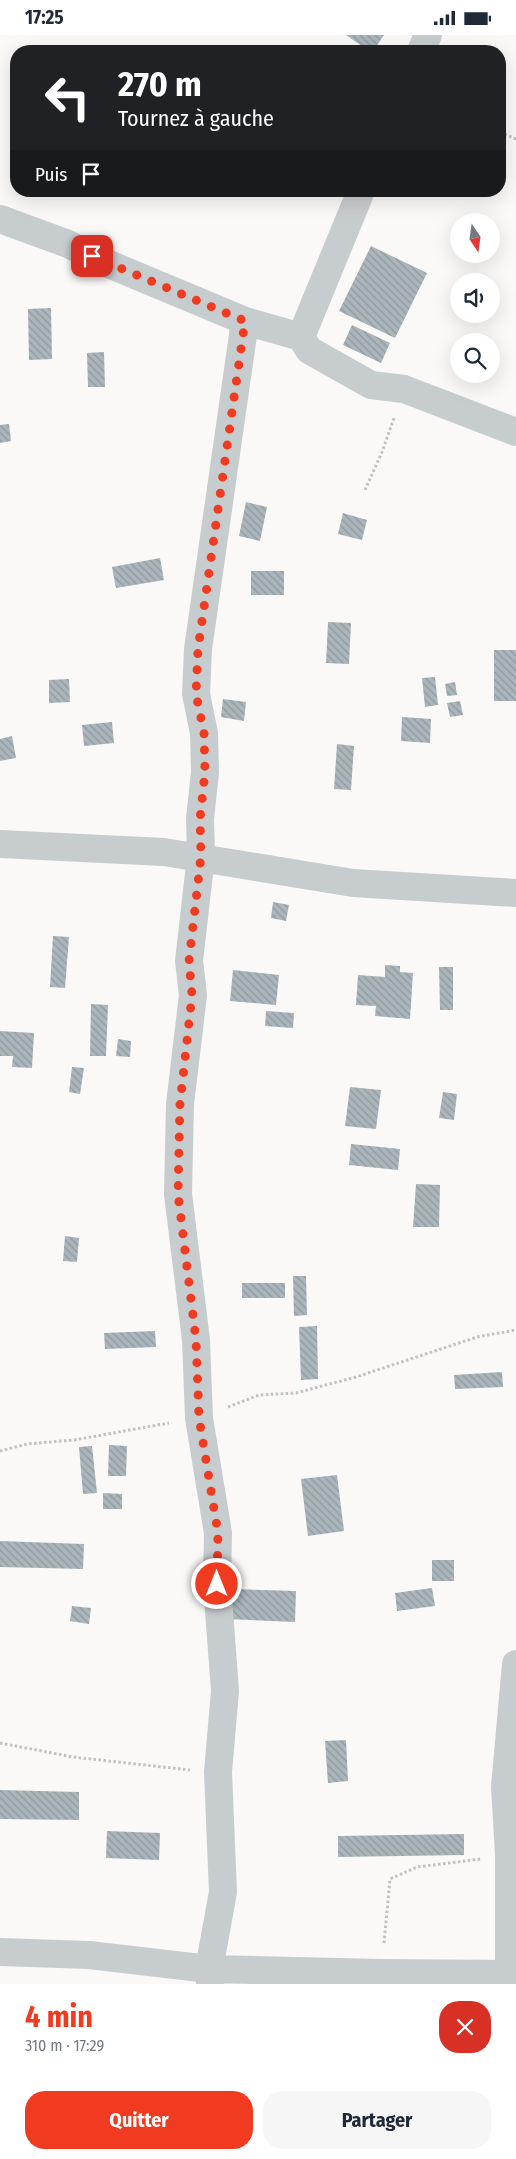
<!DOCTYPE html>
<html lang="fr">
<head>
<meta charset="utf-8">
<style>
  body { margin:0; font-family:"Fira Sans Condensed",sans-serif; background:#f6f6f7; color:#1f2937; height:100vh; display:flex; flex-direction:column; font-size:19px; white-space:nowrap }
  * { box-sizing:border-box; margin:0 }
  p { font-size:16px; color:#747a83 }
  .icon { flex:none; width:28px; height:28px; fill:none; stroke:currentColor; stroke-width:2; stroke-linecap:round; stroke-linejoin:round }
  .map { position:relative; height:1949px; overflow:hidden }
  .panel { display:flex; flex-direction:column; background:#fff; flex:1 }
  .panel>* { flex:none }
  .banner { position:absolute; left:10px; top:10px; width:496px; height:152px; border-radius:20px; box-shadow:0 5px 20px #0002; background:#202124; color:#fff; overflow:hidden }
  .needle { width:32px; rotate:167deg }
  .buttons { position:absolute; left:450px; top:178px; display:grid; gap:10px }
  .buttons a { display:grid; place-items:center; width:50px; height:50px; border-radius:50%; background:#fff; box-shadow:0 5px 20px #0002; font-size:25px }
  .pin { position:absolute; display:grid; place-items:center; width:42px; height:42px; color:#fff; margin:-21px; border-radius:10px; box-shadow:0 2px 8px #0006 }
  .me { position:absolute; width:55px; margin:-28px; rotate:0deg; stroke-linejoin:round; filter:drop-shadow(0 0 4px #0008) }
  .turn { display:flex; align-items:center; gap:18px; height:105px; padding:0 25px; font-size:22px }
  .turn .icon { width:65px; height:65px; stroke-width:2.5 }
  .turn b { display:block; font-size:35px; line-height:42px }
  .then { display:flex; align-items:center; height:48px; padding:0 25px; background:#0003; gap:10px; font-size:19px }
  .round { display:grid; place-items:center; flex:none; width:52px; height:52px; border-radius:20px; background:#f6f6f7 }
  .overview { display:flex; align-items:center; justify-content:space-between; height:85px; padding:0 25px }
  h1 { font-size:30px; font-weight:700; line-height:38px; color:#f13b20 }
  .action { display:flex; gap:10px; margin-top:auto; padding:10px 25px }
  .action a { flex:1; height:58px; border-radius:20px; background:#f13b20; color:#fff; font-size:20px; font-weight:700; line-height:58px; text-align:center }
  .action a+a { background:#f6f6f7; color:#1f2937 }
  .status { display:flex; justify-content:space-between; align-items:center; height:35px; padding:0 25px; background:#fff; direction:ltr }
  .status svg { height:14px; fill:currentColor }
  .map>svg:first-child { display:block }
  .building { fill:url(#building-back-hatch) }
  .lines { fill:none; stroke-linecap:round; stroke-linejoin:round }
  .path { stroke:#bec2c4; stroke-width:3; stroke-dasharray:2.5 2.5; stroke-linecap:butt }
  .street { stroke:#c7cccf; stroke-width:28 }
  .route { stroke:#f13b20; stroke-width:9; stroke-dasharray:0 16.2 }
</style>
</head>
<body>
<div class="status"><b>17:25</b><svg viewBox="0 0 49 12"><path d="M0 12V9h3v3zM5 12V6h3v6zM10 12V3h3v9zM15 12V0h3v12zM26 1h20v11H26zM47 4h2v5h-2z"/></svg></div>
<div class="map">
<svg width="516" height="1949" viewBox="0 0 516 1949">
  <defs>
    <pattern id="building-back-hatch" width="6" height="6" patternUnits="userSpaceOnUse" patternTransform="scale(1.25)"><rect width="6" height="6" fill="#abb6bc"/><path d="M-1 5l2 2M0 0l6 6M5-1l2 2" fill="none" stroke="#8f999e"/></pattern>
  </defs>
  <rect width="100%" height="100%" fill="#faf9f7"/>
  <path class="building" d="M 346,0 L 384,0 L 373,16 L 369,16 Z
    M 371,211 L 427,238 L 395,303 L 339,276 Z
    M 51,273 L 52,324 L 29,325 L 28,274 Z
    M 352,290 L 390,308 L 381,328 L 343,310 Z
    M 104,317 L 105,352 L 88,352 L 87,318 Z
    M 9,389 L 11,406 L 0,408 L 0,390 Z
    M 246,467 L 267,472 L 260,506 L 239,501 Z
    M 343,478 L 367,485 L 362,505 L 338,499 Z
    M 160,523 L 164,545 L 116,553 L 112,532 Z
    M 251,536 L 284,536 L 284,560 L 251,560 Z
    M 328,587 L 351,588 L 349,629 L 326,628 Z
    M 494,615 L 516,615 L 516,666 L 494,666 Z
    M 435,642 L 438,670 L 425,672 L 422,643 Z
    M 69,644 L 70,667 L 49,668 L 49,645 Z
    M 455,647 L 457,660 L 447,661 L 445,649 Z
    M 223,664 L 246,667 L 244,686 L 221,682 Z
    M 460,666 L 463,680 L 450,682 L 447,668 Z
    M 402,682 L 431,684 L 430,708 L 401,706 Z
    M 112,687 L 114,708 L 84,711 L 82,690 Z
    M 12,701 L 16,723 L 0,726 L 0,704 Z
    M 337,709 L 354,711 L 351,755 L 334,754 Z
    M 273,867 L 289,870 L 286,886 L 271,883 Z
    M 53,901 L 69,902 L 65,953 L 50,952 Z
    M 385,930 L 400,931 L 400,937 L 413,938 L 410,984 L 375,981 L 376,971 L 356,970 L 358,940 L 385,942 Z
    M 439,932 L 453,932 L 453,975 L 440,975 Z
    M 233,935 L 279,940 L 276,970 L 230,966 Z
    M 91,969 L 108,970 L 106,1021 L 90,1021 Z
    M 266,976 L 294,978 L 293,993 L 265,991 Z
    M 0,996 L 34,998 L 32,1033 L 12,1032 L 13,1021 L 0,1021 Z
    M 118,1004 L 131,1006 L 130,1022 L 116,1021 Z
    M 72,1032 L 84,1033 L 80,1059 L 69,1057 Z
    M 350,1052 L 381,1055 L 376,1094 L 345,1091 Z
    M 443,1057 L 457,1059 L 454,1085 L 439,1083 Z
    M 351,1109 L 400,1114 L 398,1135 L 349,1130 Z
    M 416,1149 L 440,1150 L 439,1192 L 413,1192 Z
    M 65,1201 L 79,1203 L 77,1227 L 63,1226 Z
    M 293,1241 L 306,1241 L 307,1280 L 294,1281 Z
    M 242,1248 L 285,1248 L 285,1263 L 242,1263 Z
    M 317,1291 L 318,1344 L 301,1345 L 299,1292 Z
    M 155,1296 L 156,1312 L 105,1314 L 104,1298 Z
    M 502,1337 L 503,1352 L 455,1354 L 454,1340 Z
    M 109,1410 L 127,1411 L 126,1441 L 108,1441 Z
    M 92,1411 L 97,1458 L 83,1459 L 79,1412 Z
    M 337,1440 L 344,1496 L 308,1501 L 301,1444 Z
    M 103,1458 L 122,1459 L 122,1474 L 103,1474 Z
    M 0,1506 L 84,1509 L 83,1534 L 0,1532 Z
    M 432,1525 L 454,1525 L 454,1546 L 432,1546 Z
    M 432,1553 L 435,1571 L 397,1576 L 395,1558 Z
    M 229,1554 L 296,1556 L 295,1587 L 228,1584 Z
    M 72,1571 L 91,1573 L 89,1589 L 70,1586 Z
    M 346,1705 L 348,1746 L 328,1748 L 325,1706 Z
    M 0,1755 L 79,1757 L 79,1785 L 0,1784 Z
    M 107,1796 L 160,1798 L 159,1825 L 106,1823 Z
    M 464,1799 L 464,1820 L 338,1822 L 338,1801 Z"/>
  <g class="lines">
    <path class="path" d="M 500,97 L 516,104
      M 365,455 L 382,417 L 394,383
      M 228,1372 L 259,1360 L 296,1358 L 356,1342 L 477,1302 L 516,1295
      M 0,1416 L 27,1409 L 74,1405 L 169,1388
      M 0,1708 L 73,1722 L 190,1735
      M 384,1908 L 390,1844 L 417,1832 L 481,1824"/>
    <path class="street" d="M 421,16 L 428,0
      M 0,184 L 68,209 L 104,227 L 245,286 L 301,302 L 361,156
      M 301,302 L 309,315 L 371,350 L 404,354 L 516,397
      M 0,809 L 164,817 L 353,848 L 516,858
      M 0,1917 L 89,1920 L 209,1934 L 381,1938 L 516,1939
      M 509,1939 L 509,1820 L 505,1752 L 516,1629
      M 210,1949 L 209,1934 L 223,1857 L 218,1737 L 225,1656 L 217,1549 L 218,1498 L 199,1383 L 196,1305 L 178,1159 L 180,1069 L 193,960 L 189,926 L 201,821 L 200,784 L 205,737 L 204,698 L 196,659 L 198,614 L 245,286"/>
  </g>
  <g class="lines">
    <path class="route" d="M 92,221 L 245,286 L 198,614 L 196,659 L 204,698 L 205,737 L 200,784 L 201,821 L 189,926 L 192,960 L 180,1069 L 178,1159 L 196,1305 L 199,1383 L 218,1498 L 217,1549"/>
  </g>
</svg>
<div class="buttons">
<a><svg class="needle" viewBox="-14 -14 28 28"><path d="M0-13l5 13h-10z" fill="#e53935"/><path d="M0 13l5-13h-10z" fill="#747a83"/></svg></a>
<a><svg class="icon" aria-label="sound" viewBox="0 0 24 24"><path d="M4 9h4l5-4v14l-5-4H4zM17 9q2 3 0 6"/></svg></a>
<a><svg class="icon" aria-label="search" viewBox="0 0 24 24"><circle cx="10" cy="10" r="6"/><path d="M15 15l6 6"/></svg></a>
</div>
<div class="pin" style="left:92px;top:221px;background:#d93025"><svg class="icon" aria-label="arrive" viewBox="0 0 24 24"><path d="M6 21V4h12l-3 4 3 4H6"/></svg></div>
<svg class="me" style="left:217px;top:1549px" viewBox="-20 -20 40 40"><circle r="17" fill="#f13b20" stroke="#fff" stroke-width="3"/><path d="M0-11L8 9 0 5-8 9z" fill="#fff"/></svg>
<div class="banner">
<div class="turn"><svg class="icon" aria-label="left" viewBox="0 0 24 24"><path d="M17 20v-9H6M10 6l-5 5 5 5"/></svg><div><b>270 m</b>Tournez à gauche</div></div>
<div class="then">Puis<svg class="icon" aria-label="arrive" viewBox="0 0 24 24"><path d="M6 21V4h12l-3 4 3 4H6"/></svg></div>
</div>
</div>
<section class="panel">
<div class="overview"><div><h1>4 min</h1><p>310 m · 17:29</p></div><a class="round" style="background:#d93025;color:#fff"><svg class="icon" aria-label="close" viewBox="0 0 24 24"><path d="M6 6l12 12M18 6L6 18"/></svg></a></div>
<div class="action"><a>Quitter</a><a>Partager</a></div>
</section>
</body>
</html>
